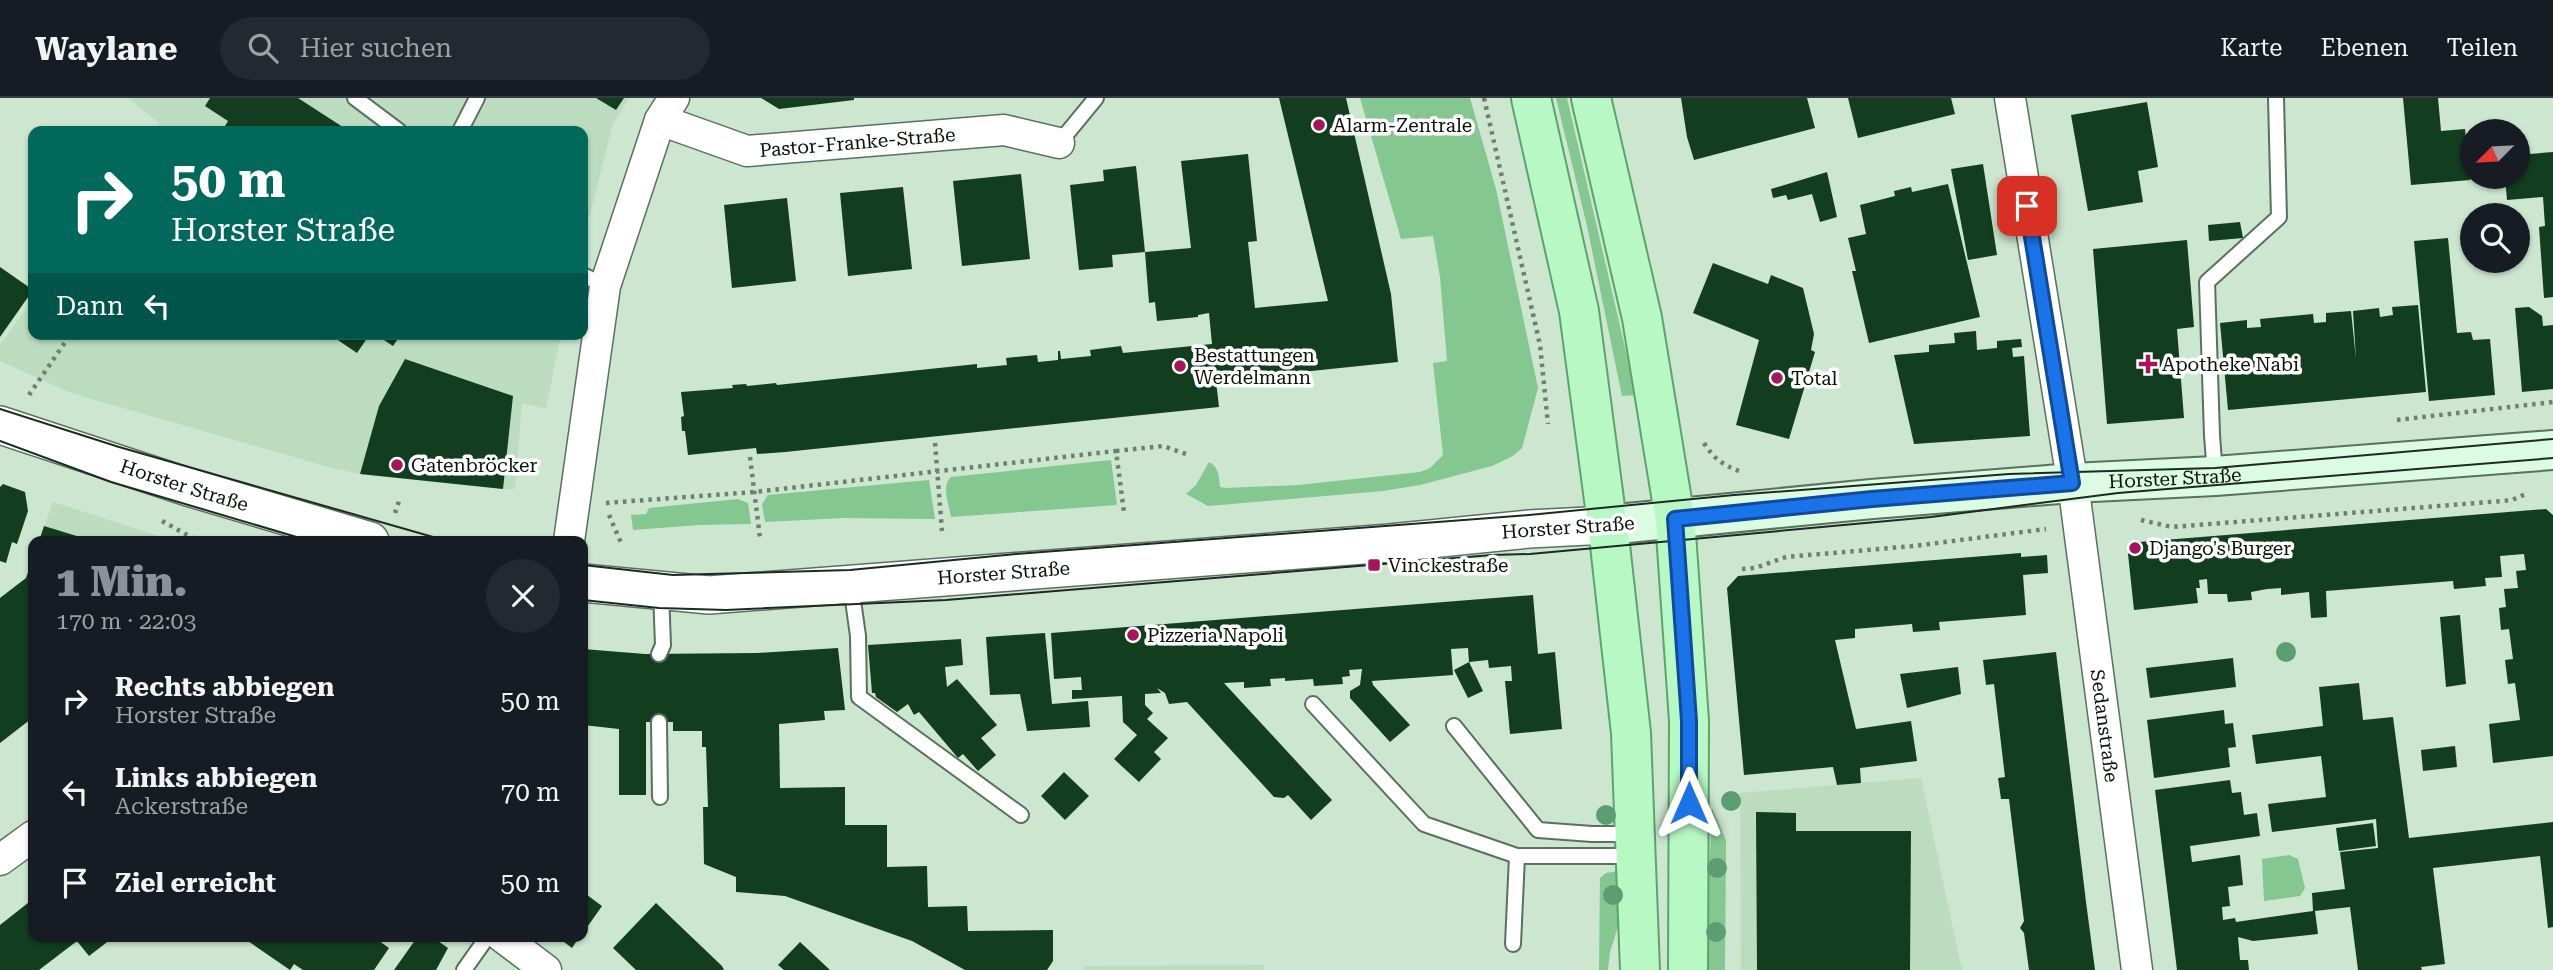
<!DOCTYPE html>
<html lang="de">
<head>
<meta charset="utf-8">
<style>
  body { margin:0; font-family:"Roboto Serif",serif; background:#242831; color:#f1f3f6; height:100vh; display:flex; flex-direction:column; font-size:26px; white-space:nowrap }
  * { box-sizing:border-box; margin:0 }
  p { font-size:23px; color:#9ea1a6 }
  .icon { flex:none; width:38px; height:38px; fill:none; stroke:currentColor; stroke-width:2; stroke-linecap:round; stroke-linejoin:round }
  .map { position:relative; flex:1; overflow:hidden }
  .panel { position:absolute; left:28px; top:438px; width:560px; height:406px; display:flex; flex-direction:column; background:#171b24; border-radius:14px; box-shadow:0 2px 5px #0004 }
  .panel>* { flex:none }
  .banner { position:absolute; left:28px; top:28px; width:560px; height:214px; border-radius:14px; box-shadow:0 2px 5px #0004; background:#00695c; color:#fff; overflow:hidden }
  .needle { width:46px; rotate:246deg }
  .fabs { position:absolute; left:2460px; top:21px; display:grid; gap:14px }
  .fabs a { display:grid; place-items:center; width:70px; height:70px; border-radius:50%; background:#171b24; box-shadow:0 2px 5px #0004; font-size:35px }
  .pin { position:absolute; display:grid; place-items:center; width:60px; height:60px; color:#fff; margin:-30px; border-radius:14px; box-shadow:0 4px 10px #0006 }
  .me { position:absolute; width:77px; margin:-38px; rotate:0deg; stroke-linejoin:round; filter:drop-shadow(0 0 5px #0008) }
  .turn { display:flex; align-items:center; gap:24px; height:147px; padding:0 28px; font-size:32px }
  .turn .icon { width:91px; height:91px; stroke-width:2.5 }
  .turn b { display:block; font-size:49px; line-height:60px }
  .then { display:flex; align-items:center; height:66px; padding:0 28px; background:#0003; gap:14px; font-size:26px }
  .round { display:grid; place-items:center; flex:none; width:74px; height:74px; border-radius:37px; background:#242831 }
  .summary { display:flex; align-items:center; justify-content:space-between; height:119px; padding:0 28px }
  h1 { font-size:42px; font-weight:800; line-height:52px; color:#8c9099 }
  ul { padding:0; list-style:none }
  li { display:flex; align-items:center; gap:21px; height:91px; padding:0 28px }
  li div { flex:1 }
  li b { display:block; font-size:26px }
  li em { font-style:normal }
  header { display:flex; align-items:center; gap:42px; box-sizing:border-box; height:98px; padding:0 35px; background:#171b24; border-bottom:2px solid #363941 }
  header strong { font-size:33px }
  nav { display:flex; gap:38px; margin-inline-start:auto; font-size:24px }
  .search { width:490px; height:63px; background:#242831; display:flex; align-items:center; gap:18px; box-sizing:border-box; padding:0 24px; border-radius:38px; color:#9ea1a6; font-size:26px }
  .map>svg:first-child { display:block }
  .built { fill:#bcdcc0 }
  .green { fill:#84c790 }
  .building { fill:#123d1e }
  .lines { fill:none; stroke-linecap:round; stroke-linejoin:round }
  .service-casing { stroke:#5a715e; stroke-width:18 }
  .minor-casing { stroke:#5a715e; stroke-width:33 }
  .tertiary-casing { stroke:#5a715e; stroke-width:40 }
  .secondary-casing { stroke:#5a715e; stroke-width:42 }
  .primary-casing { stroke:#5ca46b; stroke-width:42 }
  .path { stroke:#6e8071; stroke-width:4.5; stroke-dasharray:3.5 5; stroke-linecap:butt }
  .service { stroke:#fff; stroke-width:14 }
  .minor { stroke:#fff; stroke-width:30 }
  .tertiary { stroke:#fff; stroke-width:37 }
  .secondary { stroke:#dbfbe2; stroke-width:38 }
  .primary { stroke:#b8f8c5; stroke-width:38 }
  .tram { stroke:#1e2920; stroke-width:2 }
  .tree { fill:#5c9d73 }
  .route-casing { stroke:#114b97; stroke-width:18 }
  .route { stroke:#1a73e8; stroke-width:12 }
  .poi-dot { fill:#a41659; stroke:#fff; stroke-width:2.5 }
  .labels { text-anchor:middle; stroke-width:7; stroke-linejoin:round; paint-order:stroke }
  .poi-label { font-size:19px; fill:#09120b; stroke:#fff; text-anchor:start }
  .street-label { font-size:19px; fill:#09120b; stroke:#fff }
</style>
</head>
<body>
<header>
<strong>Waylane</strong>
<div class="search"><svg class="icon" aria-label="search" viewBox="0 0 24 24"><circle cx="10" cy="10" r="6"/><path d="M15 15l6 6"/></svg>Hier suchen</div>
<nav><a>Karte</a><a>Ebenen</a><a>Teilen</a></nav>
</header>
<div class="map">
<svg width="2553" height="872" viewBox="0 0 2553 872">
  <rect width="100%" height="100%" fill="#cce6d0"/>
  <path class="built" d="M 128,0 L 629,0 L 613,26 L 583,143 L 583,33 L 154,33 L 159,25 Z
    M 33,201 L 33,236 L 561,236 L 546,311 L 522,305 L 515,391 L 503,391 L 360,376 L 332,370 L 71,295 L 0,263 L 0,247 Z
    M 53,404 L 156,437 L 171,443 L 39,443 Z
    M 1921,680 L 1962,872 L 1741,872 L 1740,695 Z
    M 1264,867 L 1264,872 L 1083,872 L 1085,868 Z"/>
  <path class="green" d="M 1360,0 L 1470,0 L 1496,91 L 1538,290 L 1522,350 L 1513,358 L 1492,368 L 1420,387 L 1383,393 L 1208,408 L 1186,396 L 1196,387 L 1209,364 C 1219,369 1219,379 1220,389 L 1226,390 L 1298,387 L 1420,374 L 1430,370 L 1443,357 L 1433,265 L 1447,263 L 1440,179 L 1433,138 L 1401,141 Z
    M 1556,0 L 1567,0 L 1636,297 L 1622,298 L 1587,128 Z
    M 1111,362 L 1117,407 L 951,419 C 949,406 941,388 951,379 Z
    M 929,382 L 935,421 L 843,420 L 765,424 L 762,406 L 768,397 Z
    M 738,401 L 748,405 L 751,426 L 699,427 L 633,432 L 631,417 L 646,416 L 649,410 Z
    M 1712,710 L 1726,742 L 1725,872 L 1705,872 Z
    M 2289,757 L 2298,761 L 2305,790 L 2300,798 L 2264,803 L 2262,761 Z
    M 1619,773 L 1620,822 L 1610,854 L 1608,872 L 1599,872 L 1600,780 L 1606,775 Z"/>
  <path class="building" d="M 210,0 L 298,0 L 349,33 L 222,33 L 228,23 L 205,8 Z
    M 596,0 L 624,0 L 616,12 Z
    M 761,0 L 854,0 L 854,2 L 779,11 Z
    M 1279,0 L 1346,0 L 1391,196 L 1398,264 L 1216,283 L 1219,309 L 785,354 L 757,356 L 756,350 L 688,357 L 685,333 L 682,333 L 681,319 L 684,318 L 681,294 L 733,290 L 732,287 L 746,286 L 747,288 L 776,285 L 777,287 L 977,266 L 977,270 L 1007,267 L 1006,260 L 1037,257 L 1038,264 L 1058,262 L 1058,253 L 1060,253 L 1061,261 L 1091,258 L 1090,252 L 1121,248 L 1123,255 L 1212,246 L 1209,215 L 1198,217 L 1198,219 L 1157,223 L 1155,204 L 1149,205 L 1145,154 L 1191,150 L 1181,63 L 1248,56 L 1257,143 L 1248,144 L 1255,210 L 1328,203 Z
    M 1681,0 L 1807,0 L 1815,30 L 1694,62 L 1687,39 Z
    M 1848,0 L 1951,0 L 1955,16 L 1858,40 Z
    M 2403,0 L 2438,0 L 2441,33 L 2465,31 L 2470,82 L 2411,87 Z
    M 2147,4 L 2158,69 L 2138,73 L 2143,104 L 2088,113 L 2071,17 Z
    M 2553,54 L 2553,199 L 2544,200 L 2539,129 L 2545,128 L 2543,99 L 2507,102 L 2505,79 L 2518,79 L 2518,57 Z
    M 1983,66 L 1997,157 L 1968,162 L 1951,71 Z
    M 1136,68 L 1145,154 L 1112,157 L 1113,169 L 1079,172 L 1070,87 L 1104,83 L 1103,72 Z
    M 1827,74 L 1837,119 L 1820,124 L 1812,96 L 1788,102 L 1786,97 L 1773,100 L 1771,91 Z
    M 1021,76 L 1030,161 L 962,168 L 953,83 Z
    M 1948,86 L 1980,219 L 1869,245 L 1852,173 L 1856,173 L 1848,140 L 1866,136 L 1860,107 L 1895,98 L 1894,93 L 1911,89 L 1912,94 Z
    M 903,89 L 912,171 L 848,178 L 840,95 Z
    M 787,100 L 796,183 L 732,190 L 724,107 Z
    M 2240,124 L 2243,140 L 2209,143 L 2208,127 Z
    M 2448,140 L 2457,235 L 2471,234 L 2473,242 L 2490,241 L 2495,297 L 2429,303 L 2414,143 Z
    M 2187,142 L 2194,229 L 2177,231 L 2184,320 L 2107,326 L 2093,151 Z
    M 1713,165 L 1768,186 L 1771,177 L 1803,190 L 1814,236 L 1811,252 L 1815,254 L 1789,341 L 1736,327 L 1759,242 L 1693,215 Z
    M 0,169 L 33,192 L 0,239 Z
    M 2418,207 L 2426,294 L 2228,312 L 2220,225 L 2247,222 L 2247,230 L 2261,229 L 2260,221 L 2313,216 L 2314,225 L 2326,224 L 2326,215 L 2351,213 L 2356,261 L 2353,213 L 2379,210 L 2380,219 L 2393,217 L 2392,209 Z
    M 2529,209 L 2542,218 L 2543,228 L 2553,227 L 2553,291 L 2522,294 L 2515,210 Z
    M 1976,233 L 1977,252 L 1997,250 L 1997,243 L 2021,241 L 2022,249 L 2012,250 L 2013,259 L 2024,258 L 2030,338 L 1914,346 L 1894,257 L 1929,254 L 1929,247 L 1955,245 L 1954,235 Z
    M 329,236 L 370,236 L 357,255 Z
    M 375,236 L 401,236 L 393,248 Z
    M 405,261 L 513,298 L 503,391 L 360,376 L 379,308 Z
    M 3,386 L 25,394 L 28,413 L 17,446 L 12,444 L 6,465 L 0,463 L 0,389 Z
    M 2546,411 L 2553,417 L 2553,658 L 2493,665 L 2489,626 L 2520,622 L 2515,585 L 2508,586 L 2505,562 L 2513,561 L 2509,531 L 2501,532 L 2499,510 L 2506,509 L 2504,491 L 2518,490 L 2516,473 L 2526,472 L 2524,456 L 2500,458 L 2502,479 L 2485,480 L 2486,488 L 2454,491 L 2453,483 L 2326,493 L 2327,519 L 2311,520 L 2309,494 L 2281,497 L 2281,490 L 2267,491 L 2251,494 L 2252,502 L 2228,504 L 2227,496 L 2208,496 L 2207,481 L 2199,482 L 2200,490 L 2196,490 L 2198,505 L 2134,512 L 2128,456 L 2139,444 Z
    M 44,428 L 80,439 L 86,443 L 39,443 Z
    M 2021,455 L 2021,459 L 2047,457 L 2048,475 L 2023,477 L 2026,517 L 1939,524 L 1940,532 L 1913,534 L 1912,526 L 1855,531 L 1855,540 L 1835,542 L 1856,631 L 1911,623 L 1917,663 L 1860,670 L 1861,685 L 1837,687 L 1833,669 L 1744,677 L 1727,490 L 1738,478 Z
    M 33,460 L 33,624 L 31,621 L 0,645 L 0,500 L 26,480 Z
    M 1533,497 L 1538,556 L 1555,554 L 1562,631 L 1510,636 L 1505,583 L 1512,583 L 1511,568 L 1489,570 L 1488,562 L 1469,564 L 1468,550 L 1451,551 L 1453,577 L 1372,583 L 1373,587 L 1410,627 L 1390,644 L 1350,600 L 1350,593 L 1360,587 L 1362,571 L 1349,572 L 1350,578 L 1342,579 L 1343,586 L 1314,588 L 1313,581 L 1285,583 L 1285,580 L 1270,581 L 1271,588 L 1244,590 L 1244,584 L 1224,585 L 1332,702 L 1311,722 L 1288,697 L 1284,700 L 1274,699 L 1187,604 L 1169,606 L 1165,595 L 1157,590 L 1161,595 L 1145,596 L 1145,607 L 1153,615 L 1147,621 L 1168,640 L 1154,654 L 1161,661 L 1139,684 L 1114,661 L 1137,637 L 1123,624 L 1122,598 L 1072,601 L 1072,592 L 1082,592 L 1081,579 L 1054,581 L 1051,535 Z
    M 2460,517 L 2466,586 L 2446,589 L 2440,519 Z
    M 1045,535 L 1052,606 L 1088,603 L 1090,629 L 1027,633 L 1020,596 L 990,597 L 986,539 Z
    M 961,541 L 963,567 L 945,569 L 947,589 L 957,581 L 997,627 L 981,640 L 996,657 L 978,673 L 963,656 L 958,660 L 919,614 L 914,617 L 908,606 L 897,614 L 876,599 L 875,595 L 872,595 L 868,547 Z
    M 838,550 L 845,612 L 824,613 L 825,622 L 779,626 L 780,690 L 845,689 L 845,727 L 887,727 L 887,769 L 927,768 L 928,809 L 967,808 L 968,833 L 1053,832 L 1053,863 L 1047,872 L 965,872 L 912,843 L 785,798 L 736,794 L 736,779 L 704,766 L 703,709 L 708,709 L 706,649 L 702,649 L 702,633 L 673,633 L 673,624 L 646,624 L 646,697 L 619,697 L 619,631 L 583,627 L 583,551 L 645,556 L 757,555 Z
    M 2056,554 L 2086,804 L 2095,872 L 2029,872 L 2024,835 L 2020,830 L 2024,823 L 2009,701 L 2001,701 L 1998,680 L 2005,679 L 1994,586 L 1986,587 L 1983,562 Z
    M 2233,560 L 2236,589 L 2150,600 L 2146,570 Z
    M 1469,564 L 1483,593 L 1468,600 L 1454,572 Z
    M 1958,569 L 1961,596 L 1907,610 L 1900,576 Z
    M 2359,585 L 2363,622 L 2393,619 L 2409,740 L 2553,724 L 2553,829 L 2548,830 L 2540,758 L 2433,770 L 2445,866 L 2421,869 L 2422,872 L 2358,872 L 2350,809 L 2315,813 L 2318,836 L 2253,843 L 2238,839 L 2240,862 L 2248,862 L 2249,872 L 2177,872 L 2155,692 L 2230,682 L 2232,695 L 2241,694 L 2244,717 L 2257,715 L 2260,738 L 2190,748 L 2192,764 L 2240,757 L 2243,787 L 2228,789 L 2230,808 L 2222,809 L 2223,822 L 2235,820 L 2236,824 L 2313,813 L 2312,795 L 2345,791 L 2340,754 L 2378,750 L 2376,721 L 2272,734 L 2268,706 L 2326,699 L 2321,658 L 2256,666 L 2252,637 L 2323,628 L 2319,589 Z
    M 2224,612 L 2225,626 L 2233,625 L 2236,649 L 2228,650 L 2230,669 L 2154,680 L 2147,622 Z
    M 2455,648 L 2457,669 L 2423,673 L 2421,652 Z
    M 1064,674 L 1089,698 L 1065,722 L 1041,698 Z
    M 1756,714 L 1796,715 L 1796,733 L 1911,733 L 1910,872 L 1757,872 Z
    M 2373,725 L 2376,748 L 2339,753 L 2336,730 Z
    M 583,794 L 602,808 L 583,835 Z
    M 33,801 L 33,838 L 115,838 L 89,858 L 77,843 L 39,872 L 0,872 L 0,827 Z
    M 656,805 L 722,868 L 724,872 L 636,872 L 613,850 Z
    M 251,838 L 376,838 L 375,840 L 389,850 L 374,872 L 303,872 L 294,866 L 290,872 L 248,843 Z
    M 418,838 L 431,838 L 448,850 L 436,872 L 394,872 Z
    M 556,838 L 580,838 L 572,850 Z
    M 800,844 L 830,872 L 784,872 L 778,867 Z"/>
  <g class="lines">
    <defs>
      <path id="service" d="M 355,0 L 399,33
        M 460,33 L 477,0
        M 1059,45 L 1096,0
        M 583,177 L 605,188
        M 2215,377 L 2212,337 L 2207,184 L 2279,119 L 2276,0
        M 851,488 L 858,538 L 859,599 L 1021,717
        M 659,556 L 663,547 L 661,494
        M 1313,606 L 1424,726 L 1517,758
        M 659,624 L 660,699
        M 1454,628 L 1538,732 L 1592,736 L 1634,736
        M 1513,846 L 1517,758 L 1635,758
        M 464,872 L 488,838"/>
      <g id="minor">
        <path id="s1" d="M 2010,0 L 2075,400 L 2137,872"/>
        <path id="s2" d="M 660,22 L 747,53 L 1004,32 L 1059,45"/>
        <path d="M 569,443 L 605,188 L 660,22 L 674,0"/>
        <path d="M 0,762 L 33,738"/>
        <path d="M 501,838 L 546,872"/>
      </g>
      <g id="tertiary">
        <path id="s3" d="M 0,327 L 188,389 L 370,443"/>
        <path id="s4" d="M 583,485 L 709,497 L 1390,445 L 1529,431 L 1607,427"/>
      </g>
      <g id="secondary">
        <path id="s5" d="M 1607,427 L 1872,401 L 2072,385 L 2215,378 L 2553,352"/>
      </g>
      <path id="primary" d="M 1531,0 L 1579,213 L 1610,447 L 1631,635 L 1640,872
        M 1591,0 L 1642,220 L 1675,421 L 1689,623 L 1688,872"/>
    </defs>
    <use href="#service" class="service-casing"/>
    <use href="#minor" class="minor-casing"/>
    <use href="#tertiary" class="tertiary-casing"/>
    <use href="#secondary" class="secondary-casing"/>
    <use href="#primary" class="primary-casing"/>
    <path class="path" d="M 1484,0 L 1540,247 L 1548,326
      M 29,297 L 68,240
      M 2397,322 L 2553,304
      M 935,345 L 942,433
      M 1704,345 C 1713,360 1723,367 1739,373
      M 1116,353 L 1163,348 L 1189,357
      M 750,359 L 760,440
      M 606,405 L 754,394 L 1116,353 L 1124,414
      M 395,415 L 400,400
      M 609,417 L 622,447
      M 2141,422 L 2172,429 L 2502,403 L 2512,402 L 2528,395
      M 162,423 L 198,443
      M 1742,471 L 1755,470 L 1786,459 L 1914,448 L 2046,431"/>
    <use href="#service" class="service"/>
    <use href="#minor" class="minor"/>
    <use href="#tertiary" class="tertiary"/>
    <use href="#secondary" class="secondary"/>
    <use href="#primary" class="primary"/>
    <path class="tram" d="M 0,311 L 119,349 L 447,443
      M 0,343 L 111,384 L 310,443
      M 583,467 L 673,477 L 850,472 L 1016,456 L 1529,417 L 1734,397 L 2009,376 L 2215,370 L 2553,341
      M 583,502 L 659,510 L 726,512 L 946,502 L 1492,457 L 1530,456 L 1931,419 L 2118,395 L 2553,360"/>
  </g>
  <g class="tree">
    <circle cx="2286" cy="554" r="10"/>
    <circle cx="1731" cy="703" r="10"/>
    <circle cx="1606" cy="717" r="10"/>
    <circle cx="1717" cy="770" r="10"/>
    <circle cx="1613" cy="797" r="10"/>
    <circle cx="1716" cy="834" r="10"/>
  </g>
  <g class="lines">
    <defs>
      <path id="route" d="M 1689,705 L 1689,623 L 1675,421 L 1872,401 L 2072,385 L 2027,108"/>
    </defs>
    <use href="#route" class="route-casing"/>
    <use href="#route" class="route"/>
  </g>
  <g class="poi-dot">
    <circle cx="1319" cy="27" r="7"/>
    <path d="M2144.5 255.5h7v7h7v7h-7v7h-7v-7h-7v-7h7z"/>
    <circle cx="1180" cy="268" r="7"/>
    <circle cx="1777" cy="280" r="7"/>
    <circle cx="397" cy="367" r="7"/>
    <circle cx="2135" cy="450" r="7"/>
    <rect x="1367" y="460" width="14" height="14" rx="3.5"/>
    <circle cx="1133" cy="537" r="7"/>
  </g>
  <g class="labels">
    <g class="poi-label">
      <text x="1333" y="34">Alarm-Zentrale</text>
      <text x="1194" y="264">Bestattungen<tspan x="1194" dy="22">Werdelmann</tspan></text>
      <text x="2162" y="273">Apotheke Nabi</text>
      <text x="1791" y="287">Total</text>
      <text x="411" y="374">Gatenbröcker</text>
      <text x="2149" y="457">Django's Burger</text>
      <text x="1388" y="474">Vinckestraße</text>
      <text x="1147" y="544">Pizzeria Napoli</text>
    </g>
    <g class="street-label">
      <text dy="7" stroke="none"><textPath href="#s2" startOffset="203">Pastor-Franke-Straße</textPath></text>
      <text dy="7" stroke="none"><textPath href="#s5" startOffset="570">Horster Straße</textPath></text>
      <text dy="7" stroke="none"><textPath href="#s3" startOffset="194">Horster Straße</textPath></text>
      <text transform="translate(1568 429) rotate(-4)" y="7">Horster Straße</text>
      <text dy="7" stroke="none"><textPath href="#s4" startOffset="422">Horster Straße</textPath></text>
      <text dy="7" stroke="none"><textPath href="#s1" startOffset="635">Sedanstraße</textPath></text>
    </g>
  </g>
</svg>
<div class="fabs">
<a><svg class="needle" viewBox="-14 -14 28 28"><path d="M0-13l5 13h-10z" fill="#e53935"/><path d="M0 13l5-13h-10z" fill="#9ea1a6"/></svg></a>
<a><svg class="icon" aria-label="search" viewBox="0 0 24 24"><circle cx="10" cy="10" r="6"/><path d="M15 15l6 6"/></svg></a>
</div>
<div class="pin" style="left:2027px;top:108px;background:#d93025"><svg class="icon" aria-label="arrive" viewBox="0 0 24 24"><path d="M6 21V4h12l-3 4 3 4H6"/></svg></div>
<svg class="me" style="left:1689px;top:705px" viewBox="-20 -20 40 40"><path d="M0-17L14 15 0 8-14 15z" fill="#1a73e8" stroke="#fff" stroke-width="4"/></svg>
<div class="banner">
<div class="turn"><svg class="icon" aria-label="right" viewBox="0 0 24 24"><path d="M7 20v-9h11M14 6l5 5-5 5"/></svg><div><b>50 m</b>Horster Straße</div></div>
<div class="then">Dann<svg class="icon" aria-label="left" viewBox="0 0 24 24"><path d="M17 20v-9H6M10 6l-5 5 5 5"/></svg></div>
</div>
<section class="panel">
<div class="summary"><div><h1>1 Min.</h1><p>170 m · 22:03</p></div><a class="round"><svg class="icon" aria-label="close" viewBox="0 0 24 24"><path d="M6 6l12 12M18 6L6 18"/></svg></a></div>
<ul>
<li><svg class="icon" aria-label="right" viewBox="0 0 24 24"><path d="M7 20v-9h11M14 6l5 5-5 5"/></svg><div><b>Rechts abbiegen</b><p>Horster Straße</p></div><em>50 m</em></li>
<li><svg class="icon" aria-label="left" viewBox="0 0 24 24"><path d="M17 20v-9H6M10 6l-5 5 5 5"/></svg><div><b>Links abbiegen</b><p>Ackerstraße</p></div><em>70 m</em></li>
<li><svg class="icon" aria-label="arrive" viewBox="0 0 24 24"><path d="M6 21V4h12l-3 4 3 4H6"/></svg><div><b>Ziel erreicht</b></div><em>50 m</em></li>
</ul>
</section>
</div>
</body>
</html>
